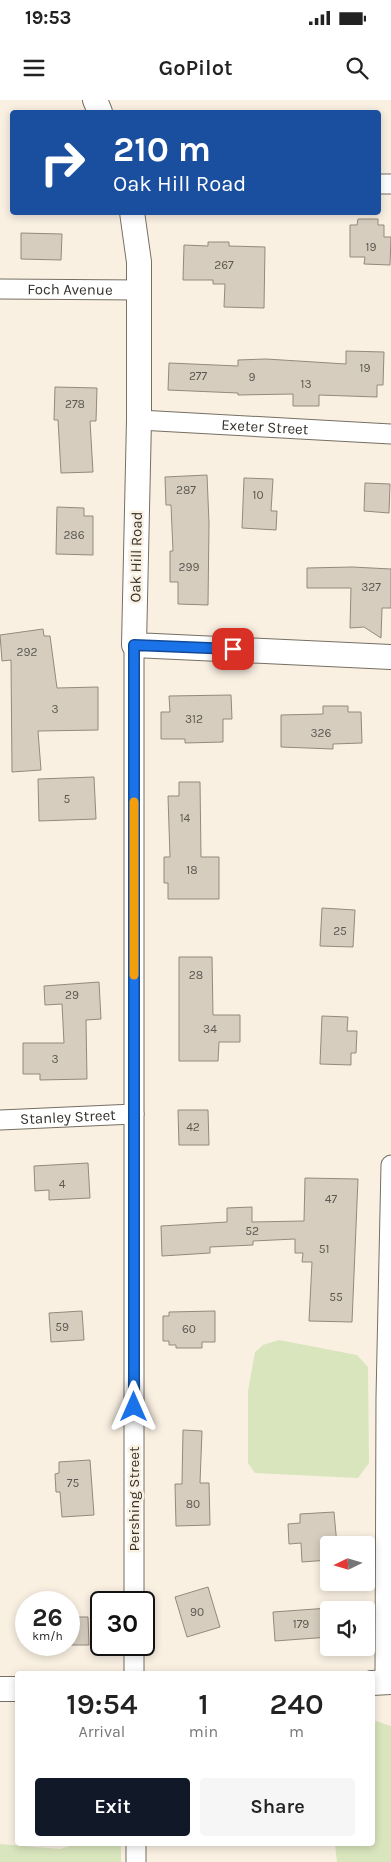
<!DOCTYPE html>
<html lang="en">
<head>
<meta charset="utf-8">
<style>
  body { margin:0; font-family:Karla,sans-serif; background:#f6f6f6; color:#222; height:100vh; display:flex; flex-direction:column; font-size:19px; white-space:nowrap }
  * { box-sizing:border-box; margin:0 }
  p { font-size:16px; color:#767676 }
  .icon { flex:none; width:28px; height:28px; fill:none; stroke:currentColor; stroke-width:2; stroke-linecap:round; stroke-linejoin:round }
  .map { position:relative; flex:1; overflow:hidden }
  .panel { position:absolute; left:15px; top:1571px; width:360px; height:175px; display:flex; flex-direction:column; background:#fff; border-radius:5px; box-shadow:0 2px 8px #0003 }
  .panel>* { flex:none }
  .banner { position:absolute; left:10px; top:10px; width:371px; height:105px; border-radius:5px; box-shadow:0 2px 8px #0003; background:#1a4fa0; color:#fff; overflow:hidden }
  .needle { width:32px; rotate:265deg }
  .fabs { position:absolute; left:320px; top:1436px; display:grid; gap:10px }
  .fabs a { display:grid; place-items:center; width:55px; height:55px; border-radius:5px; background:#fff; box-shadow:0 2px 8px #0003; font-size:25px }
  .speed { position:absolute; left:15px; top:1491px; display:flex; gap:10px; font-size:25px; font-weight:700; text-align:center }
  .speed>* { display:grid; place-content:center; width:65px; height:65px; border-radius:50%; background:#fff; box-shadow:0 2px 8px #0003; line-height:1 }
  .speed small { font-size:12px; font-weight:400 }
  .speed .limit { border:2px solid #111; border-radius:8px; background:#fff; color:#111 }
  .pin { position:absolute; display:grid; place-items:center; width:42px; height:42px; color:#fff; margin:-21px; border-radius:10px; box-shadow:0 2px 8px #0006 }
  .me { position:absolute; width:55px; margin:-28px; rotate:0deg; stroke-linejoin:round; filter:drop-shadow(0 0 4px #0008) }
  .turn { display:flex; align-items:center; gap:18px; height:105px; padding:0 20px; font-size:22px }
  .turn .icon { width:65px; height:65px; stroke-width:2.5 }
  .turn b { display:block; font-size:35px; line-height:42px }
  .eta { display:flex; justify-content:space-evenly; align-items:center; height:85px; text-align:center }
  .eta b { font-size:30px; font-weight:600; line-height:35px }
  .button { display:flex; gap:10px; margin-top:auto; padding:10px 20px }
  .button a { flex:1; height:58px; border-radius:5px; background:#111827; color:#fff; font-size:20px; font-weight:600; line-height:58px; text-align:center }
  .button a+a { background:#f6f6f6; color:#222 }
  .status { display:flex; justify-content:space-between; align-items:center; height:35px; padding:0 25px; background:#fff; direction:ltr }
  .status svg { height:14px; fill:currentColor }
  header { display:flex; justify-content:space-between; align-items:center; height:65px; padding:0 20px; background:#fff; font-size:22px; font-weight:600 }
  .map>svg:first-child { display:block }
  .green { fill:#d9e5bd }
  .building { fill:#d6cdbf; stroke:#938a7d }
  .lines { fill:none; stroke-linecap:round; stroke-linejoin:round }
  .minor-casing { stroke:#766f62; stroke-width:21 }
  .tertiary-casing { stroke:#766f62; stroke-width:26 }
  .minor { stroke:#fff; stroke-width:19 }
  .tertiary { stroke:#fff; stroke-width:24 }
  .route-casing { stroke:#114b97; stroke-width:12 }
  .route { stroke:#1a73e8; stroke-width:9 }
  .slow { stroke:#f59e0b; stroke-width:9 }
  .labels { text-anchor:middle; stroke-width:5; stroke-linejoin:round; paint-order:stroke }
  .number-label { font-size:12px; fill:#5c5851 }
  .street-label { font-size:15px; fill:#34312c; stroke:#f9f0e2 }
</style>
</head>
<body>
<div class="status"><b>19:53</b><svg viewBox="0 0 49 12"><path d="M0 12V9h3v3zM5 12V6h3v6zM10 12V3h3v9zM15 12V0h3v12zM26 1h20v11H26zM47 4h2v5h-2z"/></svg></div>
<header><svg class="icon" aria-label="menu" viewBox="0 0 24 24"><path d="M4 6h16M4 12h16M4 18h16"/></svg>GoPilot<svg class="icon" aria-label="search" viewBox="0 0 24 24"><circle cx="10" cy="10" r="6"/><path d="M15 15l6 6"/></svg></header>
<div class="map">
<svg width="391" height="1762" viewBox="0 0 391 1762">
  <rect width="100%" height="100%" fill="#f9f0e2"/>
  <path class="green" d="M 279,1240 L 357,1255 L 368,1267 L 369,1363 L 358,1378 L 255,1373 L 248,1363 L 248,1291 L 255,1252 L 263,1245 Z
    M 373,1620 L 391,1626 L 391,1762 L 337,1762 L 335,1744 L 372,1744 Z
    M 0,1744 L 60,1749 L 77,1744 L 121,1744 L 121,1762 L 0,1762 Z"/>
  <path class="building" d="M 358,119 L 378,119 L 378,125 L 384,125 L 384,137 L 391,137 L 390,165 L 364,164 L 365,157 L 350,157 L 350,125 L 357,125 Z
    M 21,133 L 62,134 L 61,160 L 21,159 Z
    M 208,142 L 229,142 L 229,146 L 265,147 L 264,208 L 224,207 L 225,184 L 213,184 L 213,180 L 183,180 L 184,145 L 208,146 Z
    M 346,251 L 384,252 L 383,285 L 377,285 L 377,297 L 319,295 L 319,306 L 293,306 L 293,294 L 238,295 L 238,293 L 168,290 L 169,263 L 238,266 L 238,260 L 266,259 L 346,264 Z
    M 55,287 L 97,288 L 96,321 L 90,321 L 93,372 L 61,373 L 58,320 L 54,320 Z
    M 207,375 L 209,423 L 208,505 L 178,504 L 178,482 L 170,482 L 170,451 L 173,451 L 171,405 L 166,405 L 165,377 Z
    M 244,378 L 273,379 L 271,411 L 277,411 L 276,430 L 242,428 Z
    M 365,383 L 390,384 L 389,413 L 364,411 Z
    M 57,407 L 84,408 L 84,416 L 93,416 L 93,455 L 56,454 Z
    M 352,467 L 391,469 L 391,508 L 382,508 L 381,538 L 364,527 L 350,528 L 351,488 L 307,488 L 307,468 Z
    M 43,529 L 44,536 L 50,536 L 57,588 L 98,587 L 98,630 L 38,631 L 41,670 L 12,672 L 11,560 L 2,561 L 0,535 Z
    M 231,595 L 232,619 L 223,619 L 223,642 L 185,643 L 185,639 L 161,639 L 161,612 L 170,612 L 169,596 Z
    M 323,606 L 348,606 L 348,612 L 361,612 L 362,643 L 333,644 L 333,649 L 281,647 L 281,615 L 323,614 Z
    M 94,677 L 96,719 L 39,721 L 38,679 Z
    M 179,682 L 200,682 L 201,757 L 219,757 L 219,799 L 168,799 L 168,783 L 164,783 L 164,757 L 170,757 L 168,696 L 179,696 Z
    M 322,808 L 355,810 L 353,847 L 320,846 Z
    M 179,857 L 212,857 L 213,915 L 240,915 L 240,942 L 219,942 L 218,961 L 179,961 Z
    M 99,882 L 101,919 L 86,920 L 87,979 L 40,980 L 40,974 L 23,974 L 23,943 L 64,943 L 62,904 L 45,905 L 44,886 Z
    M 322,916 L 348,917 L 347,931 L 357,931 L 356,953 L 351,953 L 351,965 L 320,964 Z
    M 178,1010 L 208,1010 L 209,1045 L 179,1045 Z
    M 88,1063 L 90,1098 L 49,1100 L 49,1090 L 35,1091 L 34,1066 Z
    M 305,1078 L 358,1079 L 352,1222 L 309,1221 L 312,1162 L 302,1162 L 303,1153 L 295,1153 L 295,1139 L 253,1141 L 253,1145 L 210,1147 L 210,1153 L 162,1156 L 161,1126 L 227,1122 L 227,1108 L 252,1107 L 252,1122 L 304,1121 Z
    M 82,1211 L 84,1240 L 51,1242 L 49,1213 Z
    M 215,1211 L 215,1242 L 202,1242 L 202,1248 L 176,1248 L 176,1245 L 169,1245 L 169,1241 L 163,1241 L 163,1216 L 169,1216 L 169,1212 Z
    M 183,1330 L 202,1331 L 200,1383 L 209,1383 L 210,1425 L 176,1426 L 175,1384 L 182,1384 Z
    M 90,1360 L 94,1415 L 62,1417 L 60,1392 L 56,1392 L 55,1374 L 59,1373 L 59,1362 Z
    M 334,1412 L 337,1445 L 329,1445 L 329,1460 L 302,1462 L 301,1443 L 289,1444 L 288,1424 L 300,1423 L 300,1414 Z
    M 208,1487 L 220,1527 L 187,1537 L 175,1497 Z
    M 329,1508 L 329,1537 L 275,1541 L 273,1512 Z
    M 69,1517 L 88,1517 L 89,1545 L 69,1545 Z"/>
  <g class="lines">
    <defs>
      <g id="minor">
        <path d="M 379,84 L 391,84"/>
        <path id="s1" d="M 0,189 L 139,190"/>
        <path id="s2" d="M 139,320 L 391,334"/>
        <path id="s3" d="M 0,1020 L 134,1014"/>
        <path d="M 134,1502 L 134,545"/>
        <path d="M 134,1574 L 134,1545"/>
        <path d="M 385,1582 L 386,1297 L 391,1065"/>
        <path d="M 136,1744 L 136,1762"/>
      </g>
      <path id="tertiary" d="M 95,0 L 100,12
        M 132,112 L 139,162 L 139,320 L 134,545 L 391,557
        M 372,1583 L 391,1582
        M 0,1589 L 18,1589"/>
    </defs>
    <use href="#minor" class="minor-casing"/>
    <use href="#tertiary" class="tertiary-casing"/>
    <use href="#minor" class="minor"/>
    <use href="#tertiary" class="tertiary"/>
  </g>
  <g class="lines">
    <defs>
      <path id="route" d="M 134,1307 L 134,545 L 233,549"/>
    </defs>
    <use href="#route" class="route-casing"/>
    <use href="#route" class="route"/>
    <path class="slow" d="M 134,702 L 134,875"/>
  </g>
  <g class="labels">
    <g class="number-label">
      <text x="371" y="151">19</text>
      <text x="224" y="169">267</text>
      <text x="365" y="272">19</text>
      <text x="198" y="280">277</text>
      <text x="252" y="281">9</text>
      <text x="306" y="288">13</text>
      <text x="75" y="308">278</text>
      <text x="186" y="394">287</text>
      <text x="258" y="399">10</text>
      <text x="74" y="439">286</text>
      <text x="189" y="471">299</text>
      <text x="371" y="491">327</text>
      <text x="27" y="556">292</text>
      <text x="55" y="613">3</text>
      <text x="194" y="623">312</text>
      <text x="321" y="637">326</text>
      <text x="67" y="703">5</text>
      <text x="185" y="722">14</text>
      <text x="192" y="774">18</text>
      <text x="340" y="835">25</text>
      <text x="196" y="879">28</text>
      <text x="72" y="899">29</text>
      <text x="210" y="933">34</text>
      <text x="55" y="963">3</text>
      <text x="193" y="1031">42</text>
      <text x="62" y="1088">4</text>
      <text x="331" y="1103">47</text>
      <text x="252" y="1135">52</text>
      <text x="324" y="1153">51</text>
      <text x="336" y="1201">55</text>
      <text x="62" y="1231">59</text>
      <text x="189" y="1233">60</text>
      <text x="73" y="1387">75</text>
      <text x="193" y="1408">80</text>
      <text x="197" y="1516">90</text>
      <text x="301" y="1528">179</text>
    </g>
    <g class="street-label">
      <text dy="5" stroke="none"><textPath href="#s1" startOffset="70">Foch Avenue</textPath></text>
      <text dy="5" stroke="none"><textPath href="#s2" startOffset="126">Exeter Street</textPath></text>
      <text transform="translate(136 457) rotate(-89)" y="5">Oak Hill Road</text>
      <text dy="5" stroke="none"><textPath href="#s3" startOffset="68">Stanley Street</textPath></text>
      <text transform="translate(134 1399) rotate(-90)" y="5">Pershing Street</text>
    </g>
  </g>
</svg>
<div class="fabs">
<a><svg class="needle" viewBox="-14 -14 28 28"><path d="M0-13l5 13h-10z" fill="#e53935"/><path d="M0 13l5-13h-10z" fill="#767676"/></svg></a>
<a><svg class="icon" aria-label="sound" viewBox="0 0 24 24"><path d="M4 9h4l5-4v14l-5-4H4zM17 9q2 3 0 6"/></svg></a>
</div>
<div class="speed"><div>26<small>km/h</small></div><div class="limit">30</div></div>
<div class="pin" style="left:233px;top:549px;background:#d93025"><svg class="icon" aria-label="arrive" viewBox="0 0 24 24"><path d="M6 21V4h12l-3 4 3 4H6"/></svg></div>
<svg class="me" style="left:134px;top:1307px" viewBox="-20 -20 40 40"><path d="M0-17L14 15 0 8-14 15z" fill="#1a73e8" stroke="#fff" stroke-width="4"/></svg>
<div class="banner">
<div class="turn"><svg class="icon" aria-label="right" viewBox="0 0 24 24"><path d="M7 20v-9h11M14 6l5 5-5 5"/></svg><div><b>210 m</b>Oak Hill Road</div></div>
</div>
<section class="panel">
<div class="eta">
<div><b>19:54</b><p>Arrival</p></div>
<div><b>1</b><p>min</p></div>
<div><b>240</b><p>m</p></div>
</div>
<div class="button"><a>Exit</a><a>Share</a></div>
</section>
</div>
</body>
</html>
